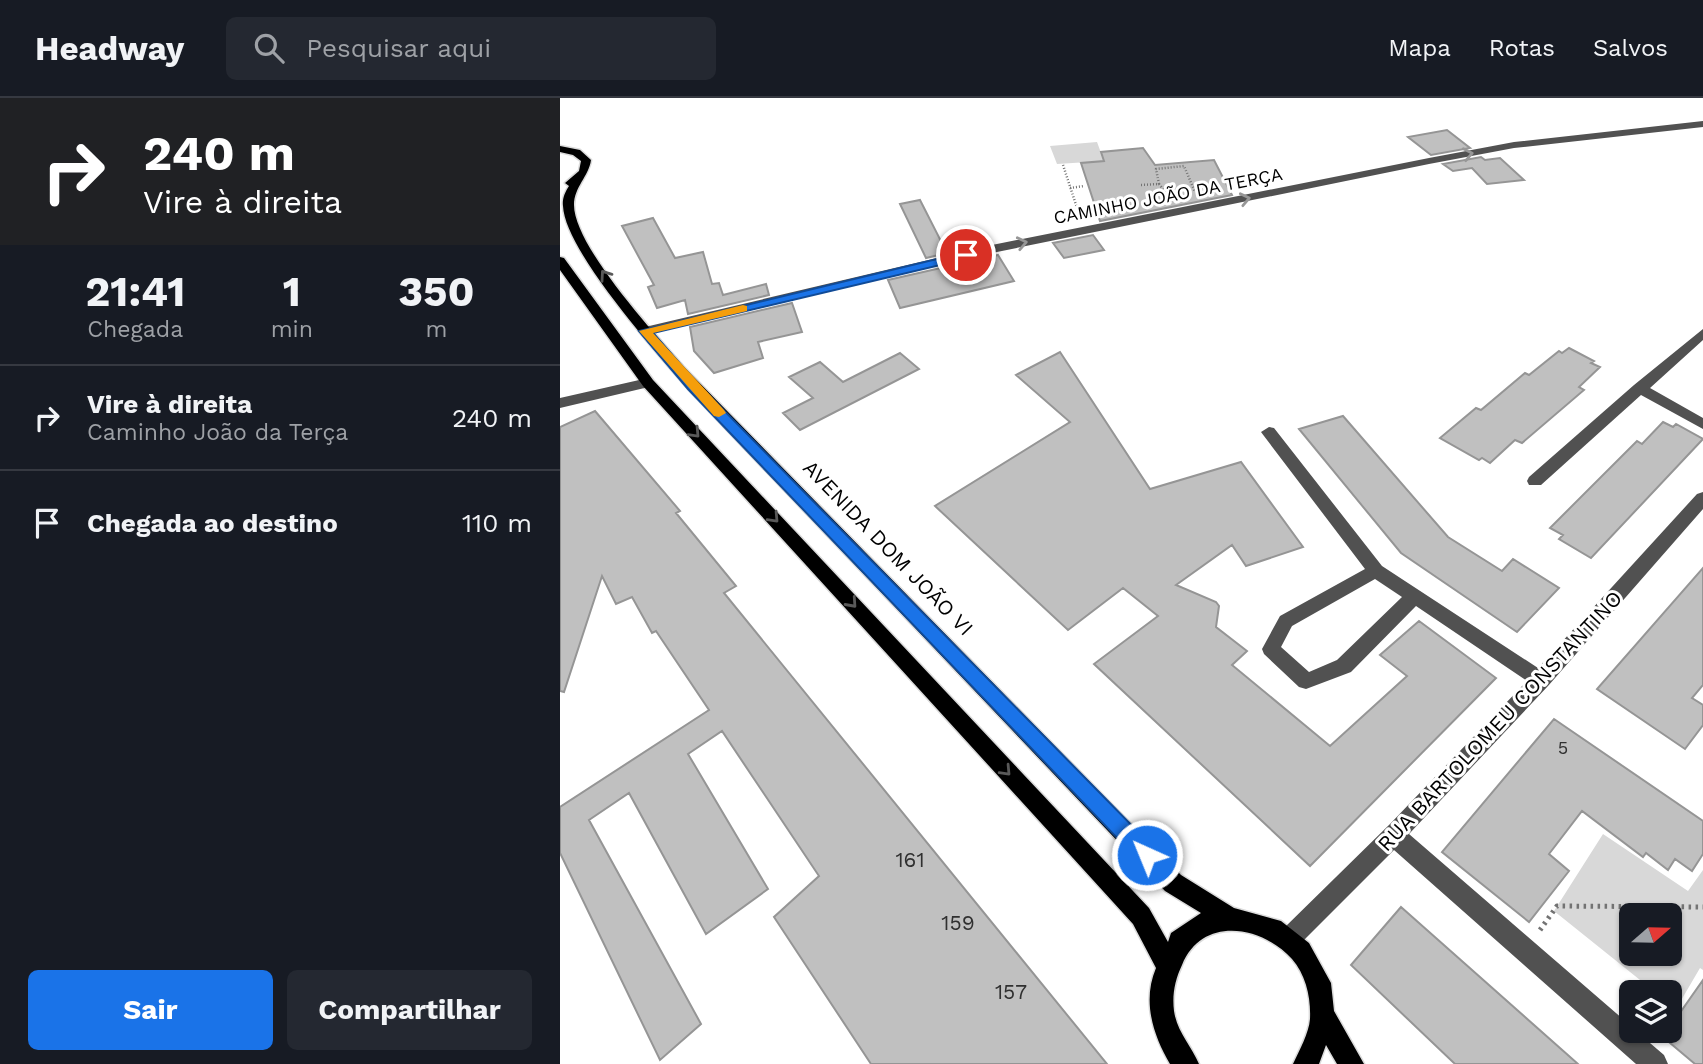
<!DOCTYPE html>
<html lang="pt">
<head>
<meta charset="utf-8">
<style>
  body { margin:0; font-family:"Work Sans",sans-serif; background:#242831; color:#f1f3f6; height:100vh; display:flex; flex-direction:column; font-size:26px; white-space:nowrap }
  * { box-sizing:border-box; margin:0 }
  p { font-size:23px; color:#9ea1a6 }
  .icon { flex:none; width:38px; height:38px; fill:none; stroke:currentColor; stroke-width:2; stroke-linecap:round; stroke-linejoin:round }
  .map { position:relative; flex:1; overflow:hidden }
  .details { display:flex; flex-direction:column; background:#171b24; width:560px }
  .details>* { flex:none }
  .guide { background:#202124; color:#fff; overflow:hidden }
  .needle { width:46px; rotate:70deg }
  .buttons { position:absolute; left:1059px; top:805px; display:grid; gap:14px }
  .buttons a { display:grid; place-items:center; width:63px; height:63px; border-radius:10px; background:#171b24; box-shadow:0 2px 5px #0004; font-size:35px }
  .pin { position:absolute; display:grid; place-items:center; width:60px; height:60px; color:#fff; margin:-30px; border:4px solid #fff; border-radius:50%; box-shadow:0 2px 7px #0007 }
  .me { position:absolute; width:77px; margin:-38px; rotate:316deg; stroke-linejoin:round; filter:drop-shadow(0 0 5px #0008) }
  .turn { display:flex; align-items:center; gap:24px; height:147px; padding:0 28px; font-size:32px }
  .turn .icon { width:91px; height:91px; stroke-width:2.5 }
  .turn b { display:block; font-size:49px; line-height:60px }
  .eta { display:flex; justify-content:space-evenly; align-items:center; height:119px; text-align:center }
  .eta b { font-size:42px; font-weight:700; line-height:49px }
  .primary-button { display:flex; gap:14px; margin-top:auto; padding:14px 28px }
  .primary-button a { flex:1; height:80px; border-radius:10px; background:#1a73e8; color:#fff; font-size:28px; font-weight:700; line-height:80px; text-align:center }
  .primary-button a+a { background:#242831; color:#f1f3f6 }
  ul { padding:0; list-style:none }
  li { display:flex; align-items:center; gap:21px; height:105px; padding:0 28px; border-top:2px solid #363941 }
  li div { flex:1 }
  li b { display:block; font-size:26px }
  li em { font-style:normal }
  header { display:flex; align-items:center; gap:42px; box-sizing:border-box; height:98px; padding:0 35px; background:#171b24; border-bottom:2px solid #363941 }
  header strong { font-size:33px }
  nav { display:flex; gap:38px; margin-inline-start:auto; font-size:24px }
  .search { width:490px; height:63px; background:#242831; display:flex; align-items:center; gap:18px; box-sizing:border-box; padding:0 24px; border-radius:10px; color:#9ea1a6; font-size:26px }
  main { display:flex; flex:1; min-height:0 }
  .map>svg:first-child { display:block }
  .green { fill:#d8d8d8; fill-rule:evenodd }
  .building { fill:#c0c0c0; stroke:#959595; stroke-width:2 }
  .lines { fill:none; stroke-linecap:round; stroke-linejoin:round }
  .major-casing { stroke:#dbdbdb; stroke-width:3 }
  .path-far1 { stroke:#737373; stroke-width:2.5; stroke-dasharray:1 2; stroke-linecap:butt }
  .path { stroke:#737373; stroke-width:5; stroke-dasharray:2.5 4.5; stroke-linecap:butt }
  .minor { fill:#515151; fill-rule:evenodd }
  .major { fill:#000; fill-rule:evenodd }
  .oneway { stroke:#979797 }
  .oneway2 { stroke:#595959 }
  .route { fill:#1a73e8; stroke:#114b97; stroke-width:2 }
  .slow { fill:#f59e0b }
  .labels { text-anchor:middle; stroke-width:6; stroke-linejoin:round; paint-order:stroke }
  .far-street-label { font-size:18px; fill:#000; stroke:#fff }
  .number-label { font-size:18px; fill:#303030 }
  .street-label { font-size:21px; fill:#000; stroke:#fff }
  .near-number-label { font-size:21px; fill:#303030 }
</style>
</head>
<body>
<header>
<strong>Headway</strong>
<div class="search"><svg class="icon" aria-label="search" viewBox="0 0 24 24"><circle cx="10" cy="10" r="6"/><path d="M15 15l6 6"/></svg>Pesquisar aqui</div>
<nav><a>Mapa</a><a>Rotas</a><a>Salvos</a></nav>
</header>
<main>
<section class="details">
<div class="guide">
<div class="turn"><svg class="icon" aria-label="right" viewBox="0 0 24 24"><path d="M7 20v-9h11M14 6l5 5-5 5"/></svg><div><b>240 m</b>Vire à direita</div></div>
</div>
<div class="eta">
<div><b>21:41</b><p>Chegada</p></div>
<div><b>1</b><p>min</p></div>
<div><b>350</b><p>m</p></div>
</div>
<ul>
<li><svg class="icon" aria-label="right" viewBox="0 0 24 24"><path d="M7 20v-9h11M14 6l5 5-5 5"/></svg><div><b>Vire à direita</b><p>Caminho João da Terça</p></div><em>240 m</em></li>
<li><svg class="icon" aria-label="arrive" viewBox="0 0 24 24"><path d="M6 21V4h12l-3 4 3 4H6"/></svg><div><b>Chegada ao destino</b></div><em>110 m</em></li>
</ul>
<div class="primary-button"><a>Sair</a><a>Compartilhar</a></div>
</section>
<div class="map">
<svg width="1143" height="966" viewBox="0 0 1143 966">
  <rect width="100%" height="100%" fill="#fff"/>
  <path class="green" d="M 537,44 L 544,63 L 497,66 L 490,48 Z
    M 1043,736 L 1128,793 L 1143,772 L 1143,872 L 1140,870 L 1116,911 L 1110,906 L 1110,894 L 1095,894 L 994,813 ZM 1071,817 L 1110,817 L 1110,856 L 1071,856 Z"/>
  <path class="building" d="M 887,32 L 910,50 L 871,57 L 848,39 Z
    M 583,50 L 595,67 L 654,62 L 672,97 L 540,123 L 521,65 L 544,63 L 541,54 Z
    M 921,59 L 925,62 L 940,60 L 964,82 L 927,86 L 912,70 L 893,73 L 883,66 Z
    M 360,102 L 387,155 L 366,160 L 340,106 Z
    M 93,120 L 115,160 L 143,154 L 152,186 L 159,185 L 163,197 L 206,186 L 209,197 L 128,216 L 125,202 L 97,210 L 88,189 L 94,187 L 62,128 Z
    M 533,137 L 544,152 L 504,160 L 493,145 Z
    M 438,157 L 454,183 L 340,210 L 328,182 Z
    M 232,205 L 242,234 L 198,244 L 203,260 L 154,275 L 134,253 L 130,229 Z
    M 1009,250 L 1034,263 L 1031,265 L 1040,269 L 1019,289 L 1024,292 L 962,345 L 955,342 L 930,365 L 922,360 L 919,362 L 880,340 L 916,310 L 921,312 L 965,275 L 969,277 L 999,253 L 1002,255 Z
    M 500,254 L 590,391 L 681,364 L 743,449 L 686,468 L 672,447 L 616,487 L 656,504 L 659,508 L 656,529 L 687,553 L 672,567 L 770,648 L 847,578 L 820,557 L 859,523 L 936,580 L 750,768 L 534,566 L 598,518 L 563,490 L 508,532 L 375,408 L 510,324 L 456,277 Z
    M 340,255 L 359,271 L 240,332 L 223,315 L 253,300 L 229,279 L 260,264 L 283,284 Z
    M 35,313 L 120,413 L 116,415 L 176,488 L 164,495 L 547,966 L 311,966 L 214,819 L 259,778 L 162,633 L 128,656 L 208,791 L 146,836 L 69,695 L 29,722 L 141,926 L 100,962 L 0,755 L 0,709 L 149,612 L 96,533 L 92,535 L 72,499 L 56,506 L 42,478 L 4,594 L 0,593 L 0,329 Z
    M 783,318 L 888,439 L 942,473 L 953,461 L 999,490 L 957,534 L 841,455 L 739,331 Z
    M 1103,324 L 1113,329 L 1116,326 L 1143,341 L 1031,460 L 999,441 L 1003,437 L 990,430 L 1077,343 L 1082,346 Z
    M 1143,470 L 1143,587 L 1132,600 L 1143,607 L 1143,627 L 1125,651 L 1037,591 Z
    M 994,621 L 1143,723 L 1143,756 L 1132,773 L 1115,761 L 1108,772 L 1086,755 L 1083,759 L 1022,713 L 989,756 L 1009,773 L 969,824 L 882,754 Z
    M 841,809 L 1018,966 L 895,966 L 791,867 Z
    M 1143,882 L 1143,966 L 1135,966 L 1103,939 Z"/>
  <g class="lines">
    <defs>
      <path id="major" d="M 0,48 L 20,52 L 31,62 C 29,78 14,89 14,107 C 14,148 95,236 123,268 L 621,777 L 674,810 L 721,823 L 749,845 L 771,885 L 774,913 L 804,966 L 777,966 L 766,947 L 759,966 L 733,966 C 739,953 749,935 750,921 C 751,900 746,877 732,861 C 701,827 642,818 622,867 C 615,882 612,896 614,913 C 617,934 631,947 639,966 L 610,966 C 593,937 582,903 596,870 L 573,826 L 83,288 L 0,172 L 0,159 L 4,160 L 93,282 L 589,810 L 608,844 L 611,835 L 641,815 L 605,793 L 128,291 C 97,255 5,153 3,108 C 2,101 5,94 9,88 L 5,85 L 19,73 L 21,63 L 13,57 L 0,54 Z"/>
    </defs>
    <use href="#major" class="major-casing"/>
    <path class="path-far1" d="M 503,67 L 519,116
      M 599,86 L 596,71 L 624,68 L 635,94
      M 581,87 L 599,86 L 609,99
      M 510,90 L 524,88
      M 517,111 L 537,108"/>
    <path class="path" d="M 980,832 L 997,808 L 1143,809"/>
    <path class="minor" d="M 1143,23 L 1143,29 L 954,50 L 869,66 L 432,155 L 85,237 L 78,233 L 85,229 L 432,147 L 869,60 L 954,44 Z
      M 1143,231 L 1143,242 L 1090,290 L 1143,320 L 1143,331 L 1081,297 L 981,387 L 969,387 L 967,383 L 969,379 L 1074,287 Z
      M 88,280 L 95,285 L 93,288 L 0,310 L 0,300 Z
      M 709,329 L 714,330 L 822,468 L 978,570 L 1137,396 L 1143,394 L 1143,411 L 988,588 L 849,736 L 1071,928 L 1071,933 L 1076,933 L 1104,957 L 1108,966 L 1076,966 L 834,752 L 738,848 L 730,852 L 722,848 L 718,840 L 722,832 L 830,726 L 967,583 L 856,508 L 791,574 L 746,591 L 739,589 L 704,556 L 702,551 L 720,518 L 805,471 L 704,338 L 701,334 ZM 815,481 L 842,499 L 777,562 L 749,574 L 721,549 L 732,528 Z"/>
    <use href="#major" class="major"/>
  </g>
  <defs><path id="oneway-chevron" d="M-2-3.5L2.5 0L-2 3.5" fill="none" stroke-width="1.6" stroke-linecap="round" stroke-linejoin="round" transform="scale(1.75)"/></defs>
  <g class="oneway">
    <use href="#oneway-chevron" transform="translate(908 56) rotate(-11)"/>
    <use href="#oneway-chevron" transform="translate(685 101) rotate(-12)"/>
    <use href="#oneway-chevron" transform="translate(462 145) rotate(-12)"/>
  </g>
  <g class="oneway2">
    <use href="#oneway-chevron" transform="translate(45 177) rotate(-125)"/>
    <use href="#oneway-chevron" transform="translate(135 335) rotate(47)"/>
    <use href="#oneway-chevron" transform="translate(214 420) rotate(47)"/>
    <use href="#oneway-chevron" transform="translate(292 505) rotate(48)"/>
    <use href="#oneway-chevron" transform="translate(446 673) rotate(47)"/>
  </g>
  <path class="route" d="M 406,154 L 410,155 L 410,160 L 93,235 L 137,285 L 594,750 L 597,757 L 594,764 L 587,767 L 580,764 L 128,291 L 79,233 Z"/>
  <path class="slow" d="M 183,207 L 187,208 L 187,213 L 93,235 L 164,312 L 166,315 L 159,319 L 154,318 L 79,233 Z"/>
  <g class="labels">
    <g class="far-street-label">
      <text transform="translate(608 98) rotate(-11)" y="6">CAMINHO JOÃO DA TERÇA</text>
    </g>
    <g class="number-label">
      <text x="1003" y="656">5</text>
    </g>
    <g class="street-label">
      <text transform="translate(328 450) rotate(46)" y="7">AVENIDA DOM JOÃO VI</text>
      <text transform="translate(940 623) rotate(-47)" y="7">RUA BARTOLOMEU CONSTANTINO</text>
    </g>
    <g class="near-number-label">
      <text x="350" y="769">161</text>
      <text x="398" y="832">159</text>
      <text x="451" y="901">157</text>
    </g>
  </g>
</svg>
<div class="buttons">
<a><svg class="needle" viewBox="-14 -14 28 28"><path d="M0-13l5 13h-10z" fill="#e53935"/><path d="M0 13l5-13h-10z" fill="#9ea1a6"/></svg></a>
<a><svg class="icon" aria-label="layers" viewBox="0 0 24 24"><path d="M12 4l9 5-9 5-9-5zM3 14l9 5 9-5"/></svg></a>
</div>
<div class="pin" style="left:406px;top:157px;background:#d93025"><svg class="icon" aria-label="arrive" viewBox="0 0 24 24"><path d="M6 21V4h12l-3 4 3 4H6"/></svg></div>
<svg class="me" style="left:587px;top:757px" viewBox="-20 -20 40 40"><circle r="17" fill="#1a73e8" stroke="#fff" stroke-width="3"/><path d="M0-11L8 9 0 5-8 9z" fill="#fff"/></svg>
</div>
</main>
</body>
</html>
